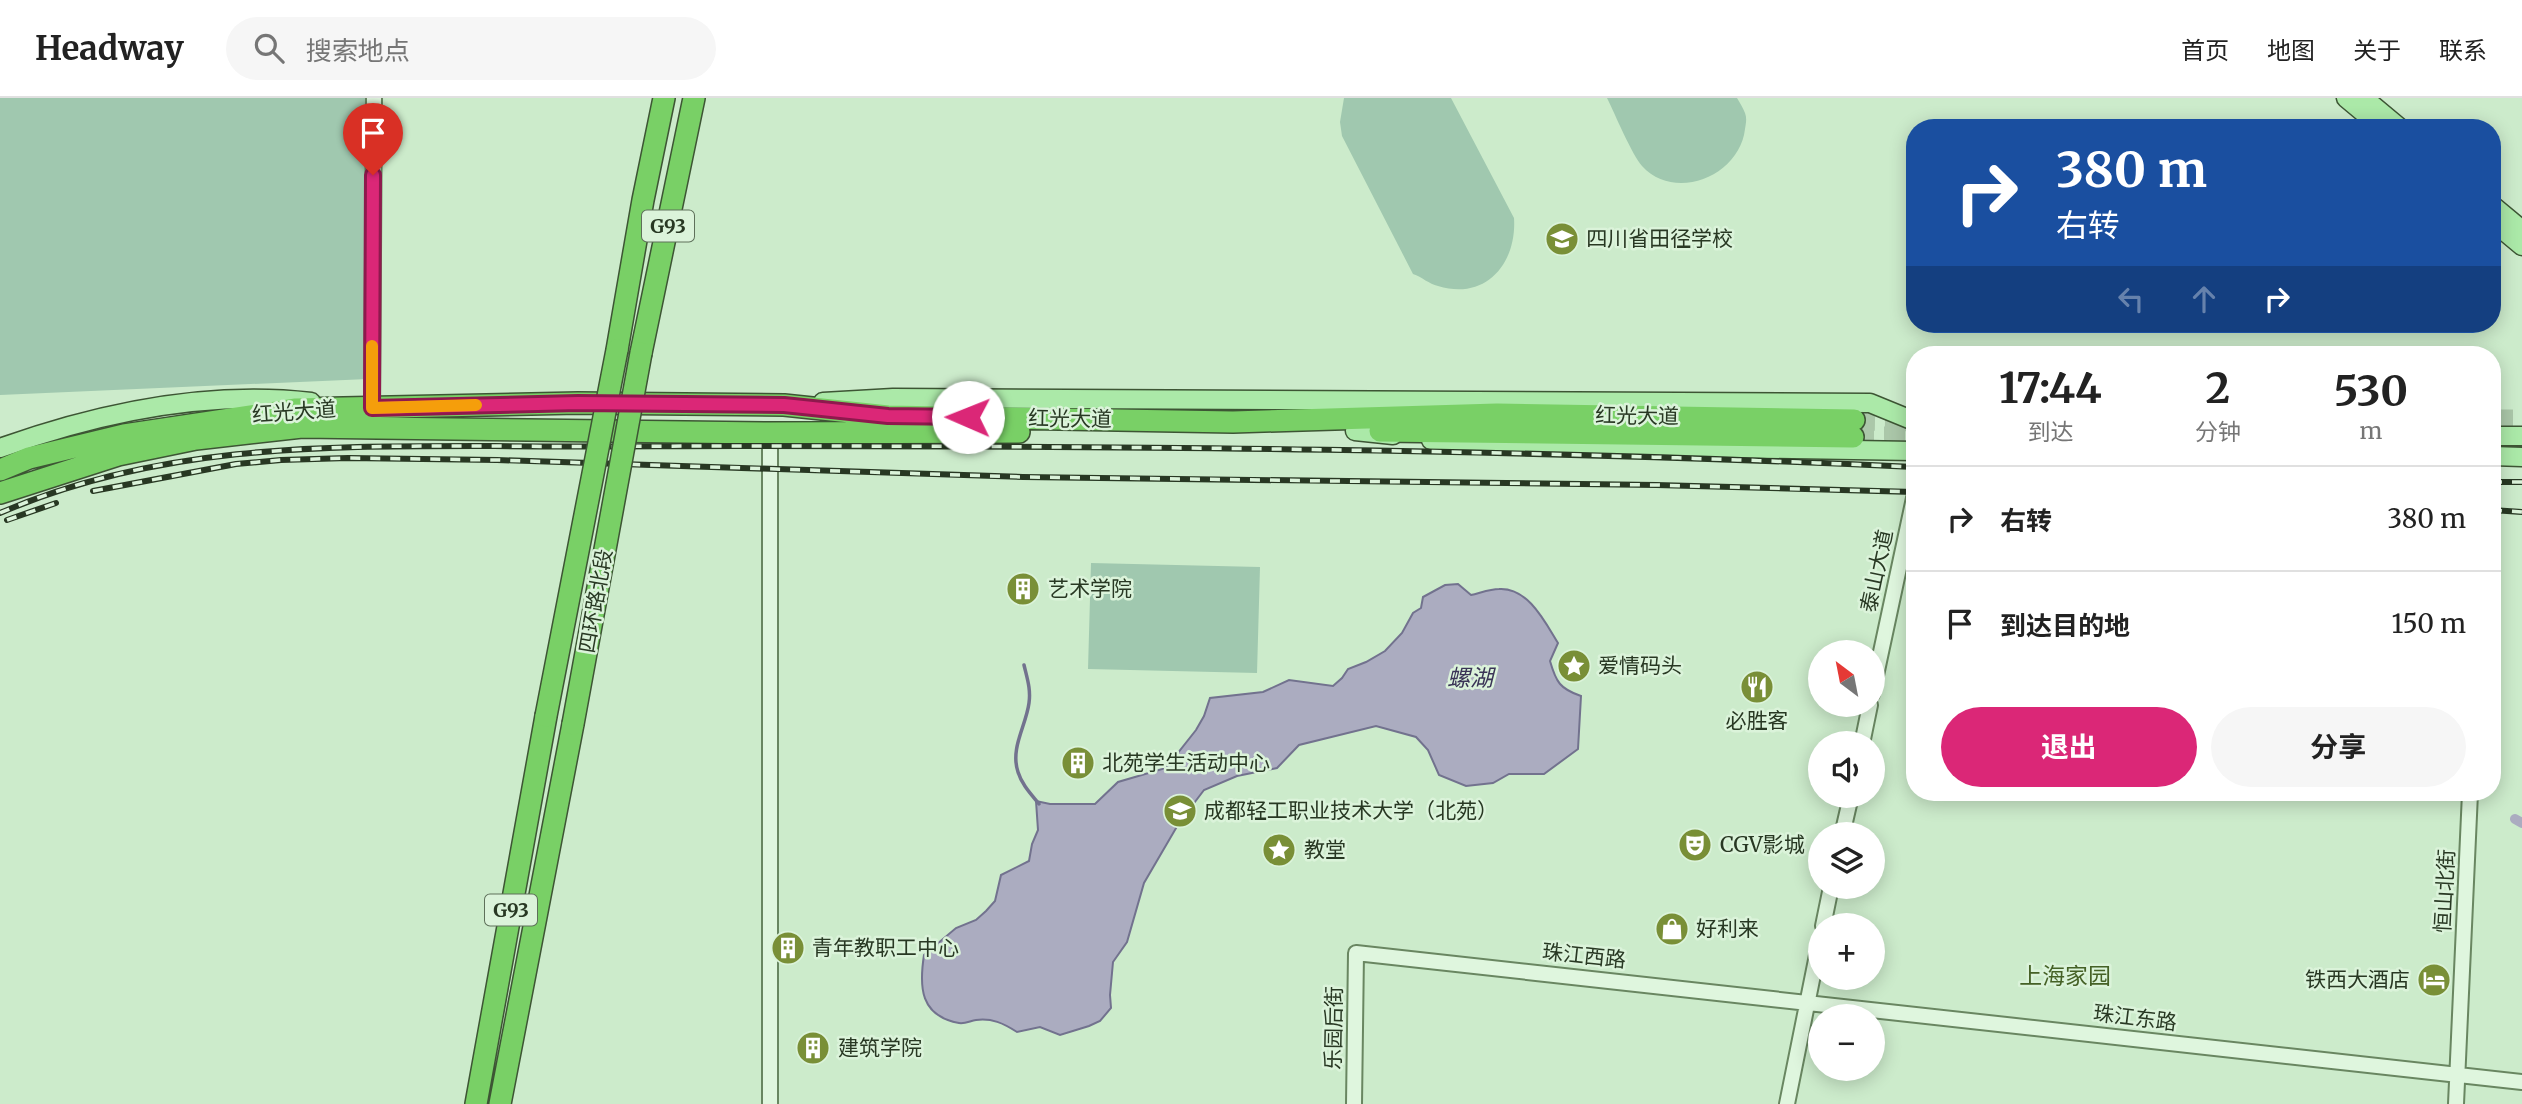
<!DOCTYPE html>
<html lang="zh">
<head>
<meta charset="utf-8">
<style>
  body { margin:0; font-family:Merriweather,"Noto Sans SC",serif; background:#f6f6f6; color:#222; height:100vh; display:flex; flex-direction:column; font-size:26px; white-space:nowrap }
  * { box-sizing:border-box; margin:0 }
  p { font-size:23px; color:#767676 }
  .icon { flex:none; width:38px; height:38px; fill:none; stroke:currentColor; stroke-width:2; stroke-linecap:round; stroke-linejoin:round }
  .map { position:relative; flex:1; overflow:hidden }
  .drawer { position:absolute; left:1906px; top:248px; width:595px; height:455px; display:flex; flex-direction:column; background:#fff; border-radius:28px; box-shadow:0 4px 18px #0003 }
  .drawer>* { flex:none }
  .top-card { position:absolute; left:1906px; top:21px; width:595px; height:214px; border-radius:28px; box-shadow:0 4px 18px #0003; background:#1a4fa0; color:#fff; overflow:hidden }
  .needle { width:46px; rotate:328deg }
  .fabs { position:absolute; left:1808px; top:542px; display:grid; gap:14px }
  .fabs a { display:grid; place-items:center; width:77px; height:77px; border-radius:50%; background:#fff; box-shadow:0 4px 18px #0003; font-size:35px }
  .pin { position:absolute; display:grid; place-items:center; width:60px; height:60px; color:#fff; margin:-72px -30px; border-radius:50% 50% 50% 0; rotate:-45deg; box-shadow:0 0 7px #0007 }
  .pin .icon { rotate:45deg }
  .me { position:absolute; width:77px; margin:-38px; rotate:271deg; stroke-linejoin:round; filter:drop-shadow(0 0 5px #0008) }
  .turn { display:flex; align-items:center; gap:24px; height:147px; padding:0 35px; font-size:32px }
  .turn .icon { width:91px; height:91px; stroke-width:2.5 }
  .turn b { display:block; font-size:49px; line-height:60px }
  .lanes { display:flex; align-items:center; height:66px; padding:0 35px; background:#0003; justify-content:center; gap:35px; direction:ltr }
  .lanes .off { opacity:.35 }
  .eta { display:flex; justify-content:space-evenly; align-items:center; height:119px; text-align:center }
  .eta b { font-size:42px; font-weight:700; line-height:49px }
  .button { display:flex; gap:14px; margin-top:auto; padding:14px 35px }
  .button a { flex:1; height:80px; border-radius:42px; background:#db2777; color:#fff; font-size:28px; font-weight:700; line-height:80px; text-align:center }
  .button a+a { background:#f6f6f6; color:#222 }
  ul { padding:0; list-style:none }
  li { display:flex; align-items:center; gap:21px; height:105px; padding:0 35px; border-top:2px solid #e0e0e0 }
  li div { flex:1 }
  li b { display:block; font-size:26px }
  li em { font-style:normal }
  header { display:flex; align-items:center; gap:42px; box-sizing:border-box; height:98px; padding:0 35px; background:#fff; border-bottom:2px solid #e0e0e0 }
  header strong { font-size:33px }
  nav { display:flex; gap:38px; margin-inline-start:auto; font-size:24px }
  .search { width:490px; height:63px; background:#f6f6f6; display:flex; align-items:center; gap:18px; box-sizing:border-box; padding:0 24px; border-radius:38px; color:#767676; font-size:26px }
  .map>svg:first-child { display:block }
  .green { fill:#a0c8af }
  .water { fill:#abacc0; stroke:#72728e; stroke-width:2 }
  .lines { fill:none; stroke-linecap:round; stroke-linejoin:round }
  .stream { stroke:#72728e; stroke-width:3.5 }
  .canal { stroke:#abacc0; stroke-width:10 }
  .highway-tunnel { stroke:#abc7a9; stroke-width:21; stroke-dasharray:21 10; stroke-linecap:butt }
  .minor-casing { stroke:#698661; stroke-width:18 }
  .major-casing { stroke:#3d5534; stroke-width:21 }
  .highway-casing { stroke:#3d5534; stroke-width:24 }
  .minor { stroke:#dff6de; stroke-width:14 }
  .major { stroke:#abe9a8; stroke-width:18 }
  .highway { stroke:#79d066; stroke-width:21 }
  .rail-casing { stroke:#283823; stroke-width:6 }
  .rail { stroke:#dbf3da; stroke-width:3.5; stroke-dasharray:10; stroke-linecap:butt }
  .highway-bridge-casing { stroke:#3d5534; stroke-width:24; stroke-linecap:butt }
  .highway-bridge { stroke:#79d066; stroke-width:21 }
  .route-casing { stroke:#8e194d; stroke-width:18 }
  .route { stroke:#db2777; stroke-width:12 }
  .slow { stroke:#f59e0b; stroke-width:12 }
  .labels { text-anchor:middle; stroke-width:5; stroke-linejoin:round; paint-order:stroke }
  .shield { fill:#dbf3da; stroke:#5e705a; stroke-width:2 }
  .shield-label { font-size:19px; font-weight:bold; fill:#283823 }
  .poi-label { font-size:21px; fill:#283823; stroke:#dbf3da; text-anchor:start }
  .street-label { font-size:21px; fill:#283823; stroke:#dbf3da }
  .water-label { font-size:23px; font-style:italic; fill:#3a3456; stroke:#dbf3da }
  .neighbourhood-label { font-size:23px; fill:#456126; stroke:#dbf3da }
</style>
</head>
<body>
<header>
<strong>Headway</strong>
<div class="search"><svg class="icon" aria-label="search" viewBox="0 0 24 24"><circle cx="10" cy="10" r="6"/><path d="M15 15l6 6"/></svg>搜索地点</div>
<nav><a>首页</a><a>地图</a><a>关于</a><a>联系</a></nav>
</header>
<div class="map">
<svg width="2522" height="1006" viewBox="0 0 2522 1006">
  <rect width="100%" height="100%" fill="#ccebcb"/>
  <path class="green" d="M 0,0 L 369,0 L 368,281 L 0,297 Z
    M 1344,0 L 1451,0 L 1514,120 C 1517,165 1486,203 1438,188 C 1429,186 1422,179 1413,176 L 1342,38 L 1340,24 Z
    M 1607,0 L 1737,0 C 1740,5 1743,10 1745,15 C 1747,20 1746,25 1745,31 C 1740,77 1676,105 1642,68 C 1632,57 1615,16 1607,0 Z
    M 1091,465 L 1260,469 L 1257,575 L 1088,571 Z"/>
  <path class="water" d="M 1458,486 L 1471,497 C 1480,495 1490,491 1499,491 C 1528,489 1545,524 1558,545 L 1550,563 C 1556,584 1560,591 1581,598 L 1578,651 L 1544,676 L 1509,676 L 1493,685 L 1466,688 L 1439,677 L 1428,652 L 1416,639 L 1376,628 L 1299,647 L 1277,670 L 1237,678 L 1204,692 L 1179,725 L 1144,785 L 1127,844 L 1113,864 L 1110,897 L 1111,910 L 1100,923 L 1089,928 L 1060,937 L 1040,929 L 1017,934 C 1003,925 992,920 976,922 C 970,923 965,926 959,925 C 920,918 919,889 924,857 L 956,830 L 976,822 L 986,813 L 995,803 L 1001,777 L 1029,763 L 1032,746 L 1038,732 L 1036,703 L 1050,706 L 1095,706 L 1118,684 L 1166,670 L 1196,632 L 1204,618 L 1210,600 L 1263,594 L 1289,582 L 1333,588 L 1342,580 L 1348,571 L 1366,564 L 1385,553 L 1402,535 L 1413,515 L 1421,510 L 1423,499 L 1445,487 Z"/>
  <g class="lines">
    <path class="stream" d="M 1024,567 C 1027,580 1031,591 1029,605 C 1026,628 1010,650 1018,674 C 1022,687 1031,696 1039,706"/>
    <path class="canal" d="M 2515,721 L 2522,725"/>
    <path class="highway-tunnel" d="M 1854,322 L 1914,323
      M 2492,322 L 2522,322
      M 1853,339 L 1914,339
      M 2492,347 L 2522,348"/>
    <defs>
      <path id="minor" d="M 372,310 L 374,0
        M 770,335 L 770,1006
        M 1872,596 L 1914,400
        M 1862,646 L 1870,607
        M 1842,737 L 1851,698
        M 1823,828 L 1831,789
        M 1354,1006 L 1356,855 L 2522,984
        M 1787,1006 L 1820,842
        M 2456,1006 L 2470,695"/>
      <path id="major" d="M 2346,0 L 2370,20
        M 2364,0 L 2400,30
        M 2492,107 L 2522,132
        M 2492,123 L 2522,148
        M 823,304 L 893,300 L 1870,305 L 1914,323
        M 1355,333 L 1393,337
        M 2492,338 L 2522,338
        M 1431,342 L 1470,346 L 1914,353
        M 0,350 C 98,315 207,292 311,304
        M 2492,358 L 2522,359"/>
      <path id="highway" d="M 617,252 L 643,102 L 664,0
        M 641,255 L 694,0
        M 1380,333 L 1853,339
        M 0,372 L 29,360 L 124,337 L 296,311 L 578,305 L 784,307 L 888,318 L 1233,324 L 1497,316 L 1854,322
        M 0,395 L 118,357 L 196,341 L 302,329 L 770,335 L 1019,334
        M 476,1006 L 546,618
        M 500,1006 L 573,626"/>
    </defs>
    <use href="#minor" class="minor-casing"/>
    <use href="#major" class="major-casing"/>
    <use href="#highway" class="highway-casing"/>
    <use href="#minor" class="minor"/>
    <use href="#major" class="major"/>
    <use href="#highway" class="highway"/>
    <defs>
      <path id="rail" d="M 2492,384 L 2522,384
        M 93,393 L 236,366 L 281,362 L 348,360 L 497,362 L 1023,379 L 1656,387 L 1914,394
        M 2492,412 L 2522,414
        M 0,415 C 160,346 324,348 494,348 C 575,349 655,348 736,348 C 1129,348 1522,351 1914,369
        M 7,422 L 56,405"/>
    </defs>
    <use href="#rail" class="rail-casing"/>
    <use href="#rail" class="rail"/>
    <defs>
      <path id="highway-bridge" d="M 546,618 L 617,252
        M 573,626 L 641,255"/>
    </defs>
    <use href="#highway-bridge" class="highway-bridge-casing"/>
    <use href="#highway-bridge" class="highway-bridge"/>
  </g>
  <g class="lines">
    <defs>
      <path id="route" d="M 373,77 L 372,310 L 578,305 L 784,307 L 888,318 L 968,319"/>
    </defs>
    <use href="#route" class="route-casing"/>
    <use href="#route" class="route"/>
    <path class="slow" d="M 372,248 L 372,310 L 476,307"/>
  </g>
  <defs>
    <symbol id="school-disc" viewBox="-11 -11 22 22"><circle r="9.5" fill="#798f37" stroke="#dbf3da"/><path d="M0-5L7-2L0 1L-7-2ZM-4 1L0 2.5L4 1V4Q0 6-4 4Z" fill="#fff"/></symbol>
    <symbol id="building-disc" viewBox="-11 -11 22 22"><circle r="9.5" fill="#798f37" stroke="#dbf3da"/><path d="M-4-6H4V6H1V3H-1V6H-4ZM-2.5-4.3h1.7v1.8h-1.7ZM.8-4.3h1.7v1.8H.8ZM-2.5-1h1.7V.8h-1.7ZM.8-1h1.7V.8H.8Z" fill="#fff"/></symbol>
    <symbol id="sight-disc" viewBox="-11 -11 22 22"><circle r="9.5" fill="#798f37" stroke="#dbf3da"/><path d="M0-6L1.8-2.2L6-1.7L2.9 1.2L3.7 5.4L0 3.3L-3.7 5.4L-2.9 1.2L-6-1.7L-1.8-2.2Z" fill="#fff"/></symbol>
    <symbol id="restaurant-disc" viewBox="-11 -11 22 22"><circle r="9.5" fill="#798f37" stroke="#dbf3da"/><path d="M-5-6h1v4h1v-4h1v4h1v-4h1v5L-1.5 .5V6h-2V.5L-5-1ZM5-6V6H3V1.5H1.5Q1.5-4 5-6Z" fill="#fff"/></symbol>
    <symbol id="university-disc" viewBox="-11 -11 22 22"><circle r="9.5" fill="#798f37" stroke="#dbf3da"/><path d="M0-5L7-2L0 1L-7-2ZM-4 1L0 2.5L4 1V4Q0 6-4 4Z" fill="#fff"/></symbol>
    <symbol id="theatre-disc" viewBox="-11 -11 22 22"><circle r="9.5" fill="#798f37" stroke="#dbf3da"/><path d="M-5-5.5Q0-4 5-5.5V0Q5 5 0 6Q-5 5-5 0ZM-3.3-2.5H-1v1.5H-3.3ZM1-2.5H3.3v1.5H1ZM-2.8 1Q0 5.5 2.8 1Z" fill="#fff"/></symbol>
    <symbol id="shop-disc" viewBox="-11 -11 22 22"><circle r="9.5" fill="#798f37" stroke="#dbf3da"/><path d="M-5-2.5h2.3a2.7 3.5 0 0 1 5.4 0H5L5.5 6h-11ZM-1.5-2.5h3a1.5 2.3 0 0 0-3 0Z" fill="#fff"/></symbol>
    <symbol id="hotel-disc" viewBox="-11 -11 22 22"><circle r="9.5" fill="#798f37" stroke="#dbf3da"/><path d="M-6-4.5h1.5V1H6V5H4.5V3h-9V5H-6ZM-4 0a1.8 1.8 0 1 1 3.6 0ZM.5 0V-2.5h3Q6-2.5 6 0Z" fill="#fff"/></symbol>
  </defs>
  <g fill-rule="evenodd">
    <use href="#school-disc" x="1543" y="122" width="38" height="38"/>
    <use href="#building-disc" x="1004" y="472" width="38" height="38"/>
    <use href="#sight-disc" x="1555" y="549" width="38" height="38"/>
    <use href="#restaurant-disc" x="1738" y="570" width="38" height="38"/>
    <use href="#building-disc" x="1059" y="646" width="38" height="38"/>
    <use href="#university-disc" x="1161" y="694" width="38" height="38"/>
    <use href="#theatre-disc" x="1676" y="728" width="38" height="38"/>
    <use href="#sight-disc" x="1260" y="733" width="38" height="38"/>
    <use href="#shop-disc" x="1653" y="812" width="38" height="38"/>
    <use href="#building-disc" x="769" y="831" width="38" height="38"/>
    <use href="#hotel-disc" x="2415" y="863" width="38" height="38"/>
    <use href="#building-disc" x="794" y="931" width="38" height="38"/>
  </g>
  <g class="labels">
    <g class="shield">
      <rect x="642" y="112.5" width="52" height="31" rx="5"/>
      <rect x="485" y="796.5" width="52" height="31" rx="5"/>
    </g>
    <g class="shield-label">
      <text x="668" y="135">G93</text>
      <text x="511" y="819">G93</text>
    </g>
    <g class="poi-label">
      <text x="1586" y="148">四川省田径学校</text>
      <text x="1048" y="498">艺术学院</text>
      <text x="1598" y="575">爱情码头</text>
      <text x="1757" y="630" text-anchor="middle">必胜客</text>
      <text x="1102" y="672">北苑学生活动中心</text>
      <text x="1204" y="720">成都轻工职业技术大学（北苑）</text>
      <text x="1720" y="754">CGV影城</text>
      <text x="1304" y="759">教堂</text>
      <text x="1696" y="838">好利来</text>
      <text x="812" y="857">青年教职工中心</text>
      <text x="2410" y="889" text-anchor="end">铁西大酒店</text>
      <text x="838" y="957">建筑学院</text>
    </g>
    <g class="street-label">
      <text transform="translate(294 314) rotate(-4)" y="7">红光大道</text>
      <text transform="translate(1637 318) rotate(1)" y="7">红光大道</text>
      <text transform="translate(1070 321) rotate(1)" y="7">红光大道</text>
      <text transform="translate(1877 473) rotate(-78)" y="7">泰山大道</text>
      <text transform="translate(596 503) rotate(-80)" y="7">四环路北段</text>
      <text transform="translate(2445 793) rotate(-87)" y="7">恒山北街</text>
      <text transform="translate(1584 858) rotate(6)" y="7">珠江西路</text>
      <text transform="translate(2135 920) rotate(7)" y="7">珠江东路</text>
      <text transform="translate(1334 930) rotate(-89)" y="7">乐园后街</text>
    </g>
    <g class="water-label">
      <text x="1470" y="588">螺湖</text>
    </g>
    <g class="neighbourhood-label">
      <text x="2065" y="886">上海家园</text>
    </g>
  </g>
</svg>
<div class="fabs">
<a><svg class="needle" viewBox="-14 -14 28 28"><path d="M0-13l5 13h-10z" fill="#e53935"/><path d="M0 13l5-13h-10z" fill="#767676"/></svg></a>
<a><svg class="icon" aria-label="sound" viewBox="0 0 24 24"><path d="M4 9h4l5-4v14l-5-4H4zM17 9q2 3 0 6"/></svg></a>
<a><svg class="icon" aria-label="layers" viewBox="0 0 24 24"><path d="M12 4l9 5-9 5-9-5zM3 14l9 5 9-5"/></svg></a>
<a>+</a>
<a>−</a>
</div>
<div class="pin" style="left:373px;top:77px;background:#d93025"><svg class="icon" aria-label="arrive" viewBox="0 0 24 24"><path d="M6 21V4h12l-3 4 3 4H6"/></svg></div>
<svg class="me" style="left:968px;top:319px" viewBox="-20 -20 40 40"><circle r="19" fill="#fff"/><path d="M0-13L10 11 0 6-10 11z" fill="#db2777"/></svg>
<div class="top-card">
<div class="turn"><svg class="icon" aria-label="right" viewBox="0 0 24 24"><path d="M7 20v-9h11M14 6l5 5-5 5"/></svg><div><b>380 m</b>右转</div></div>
<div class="lanes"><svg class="icon off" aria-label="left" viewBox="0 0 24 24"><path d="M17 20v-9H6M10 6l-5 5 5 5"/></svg><svg class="icon off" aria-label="ahead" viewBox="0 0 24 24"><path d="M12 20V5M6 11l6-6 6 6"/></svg><svg class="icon" aria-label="right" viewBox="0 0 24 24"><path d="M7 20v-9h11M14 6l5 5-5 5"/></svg></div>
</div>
<section class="drawer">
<div class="eta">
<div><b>17:44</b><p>到达</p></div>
<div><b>2</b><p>分钟</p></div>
<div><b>530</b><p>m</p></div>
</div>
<ul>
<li><svg class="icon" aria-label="right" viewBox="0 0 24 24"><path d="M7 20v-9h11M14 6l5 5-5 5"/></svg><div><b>右转</b></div><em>380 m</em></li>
<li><svg class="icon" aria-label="arrive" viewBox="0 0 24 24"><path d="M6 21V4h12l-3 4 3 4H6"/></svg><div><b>到达目的地</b></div><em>150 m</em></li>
</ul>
<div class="button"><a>退出</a><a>分享</a></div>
</section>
</div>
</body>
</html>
